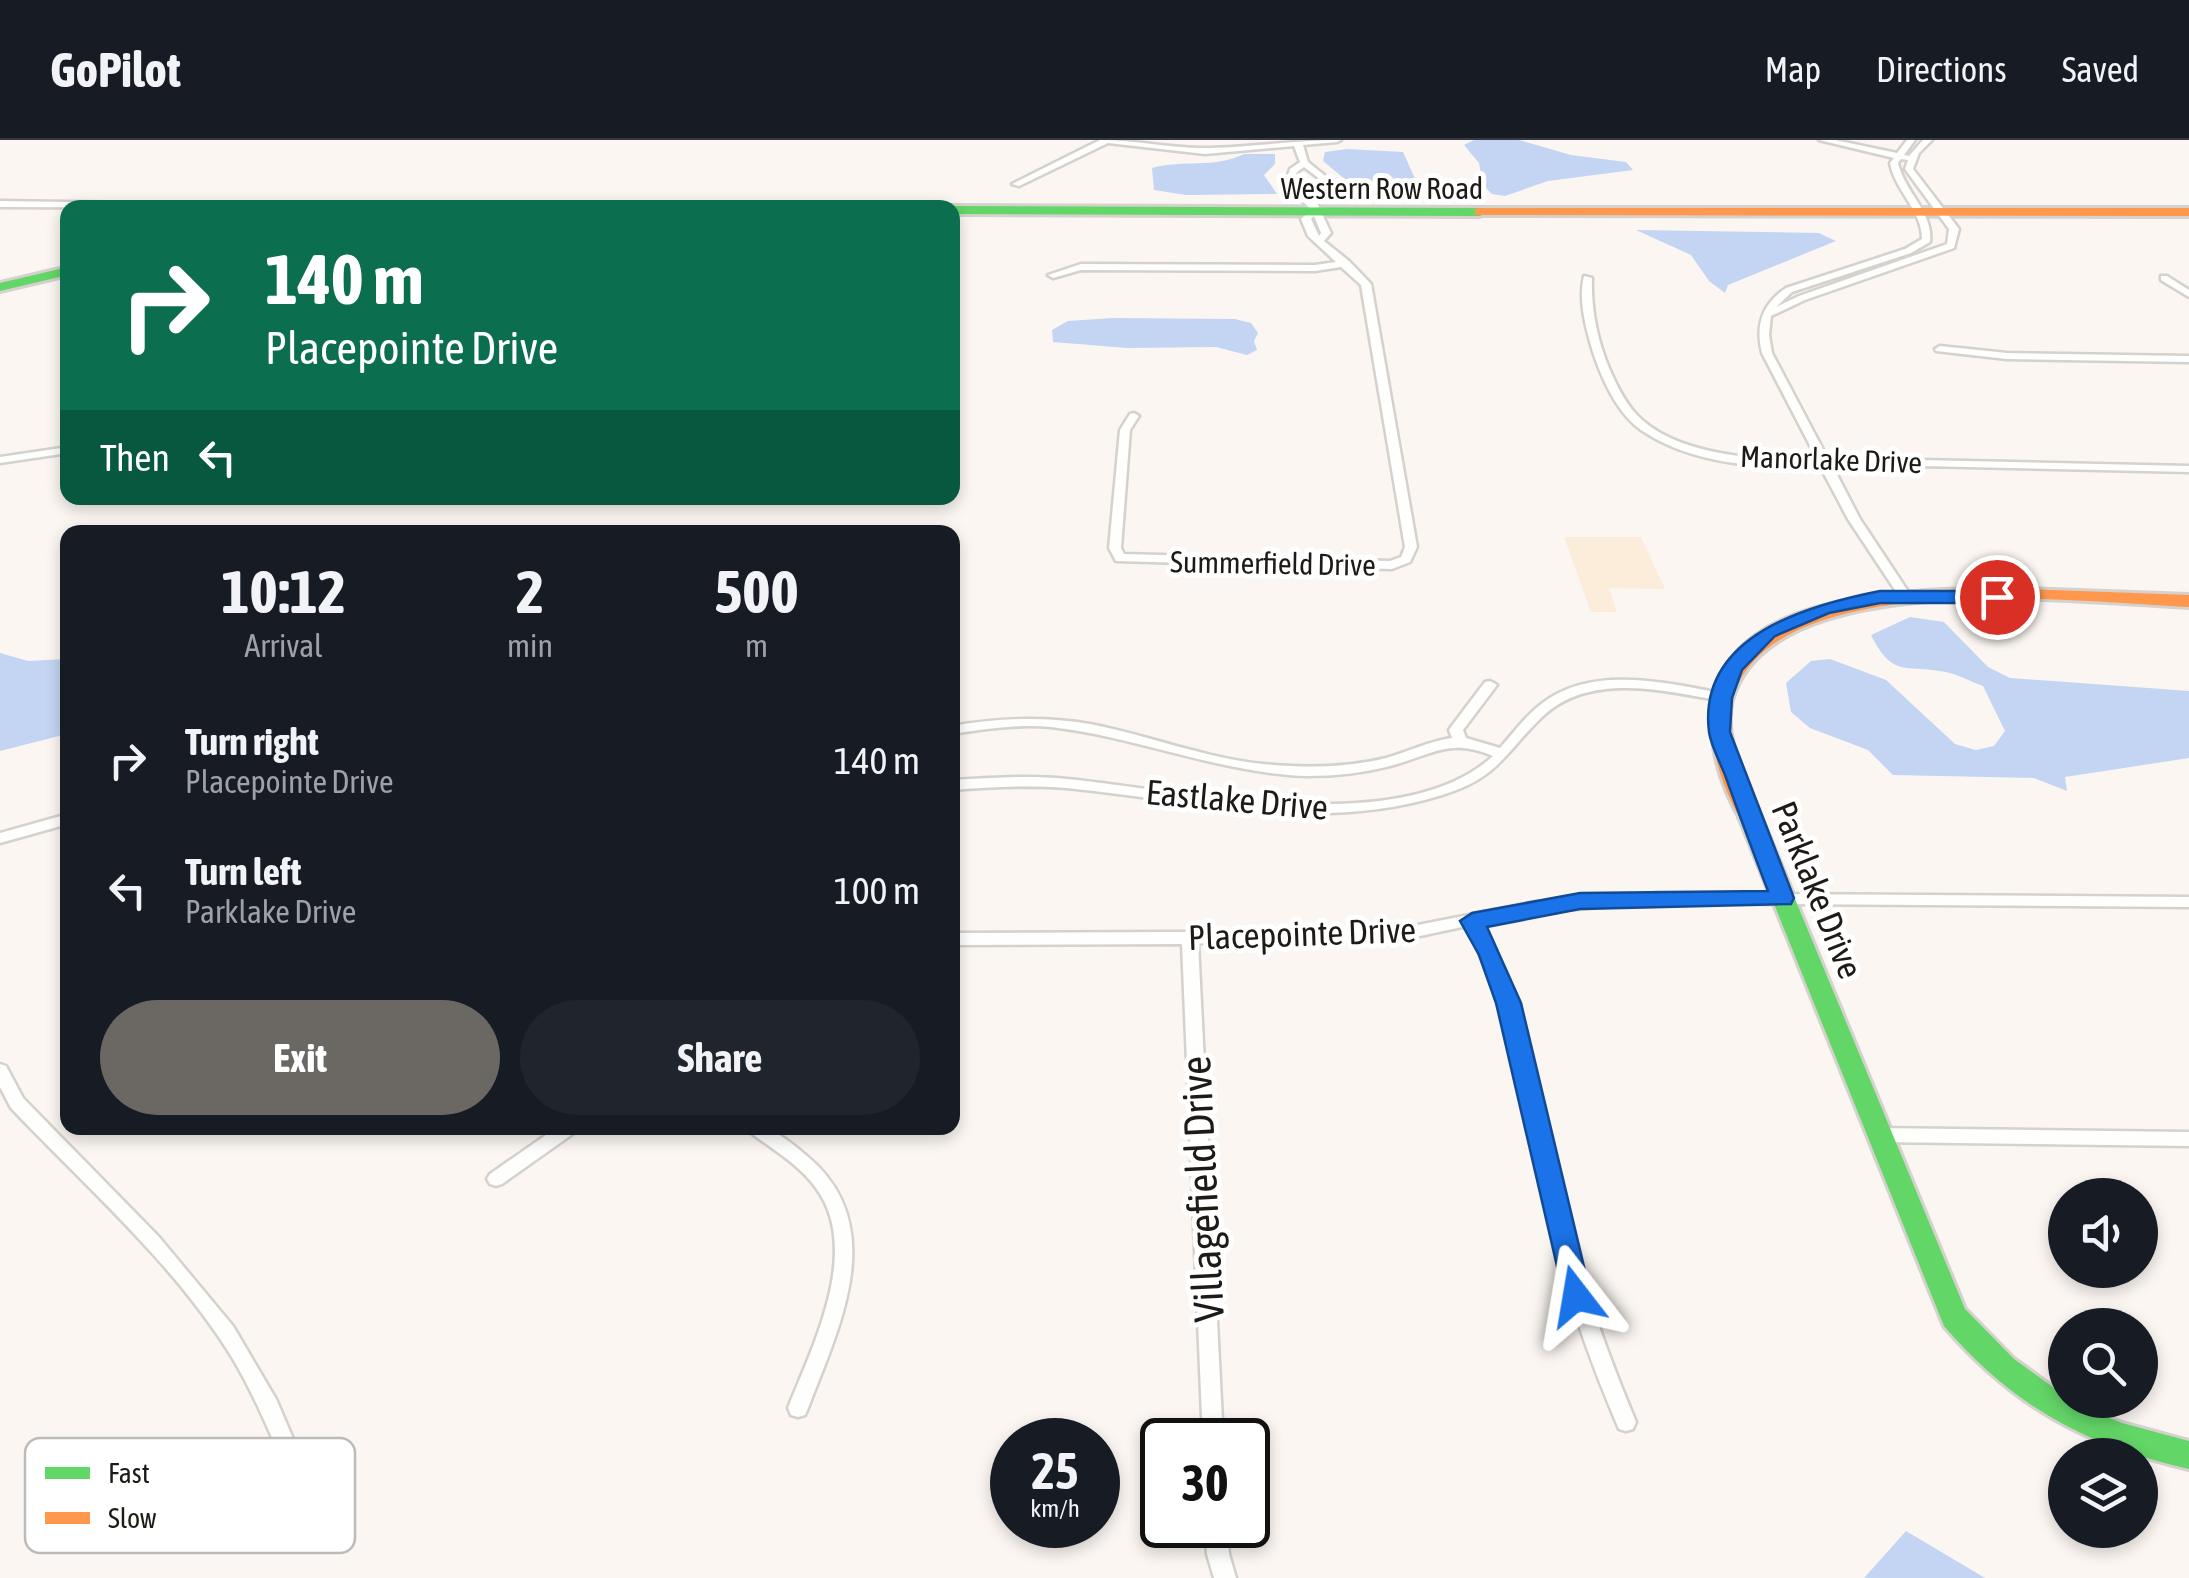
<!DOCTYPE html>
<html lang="en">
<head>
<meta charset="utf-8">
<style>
  body { margin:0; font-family:"Asap Condensed",sans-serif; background:#20242c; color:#f1f3f6; height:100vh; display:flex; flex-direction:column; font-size:38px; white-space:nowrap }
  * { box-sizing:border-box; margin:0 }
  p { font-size:32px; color:#9ea1a6 }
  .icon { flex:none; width:55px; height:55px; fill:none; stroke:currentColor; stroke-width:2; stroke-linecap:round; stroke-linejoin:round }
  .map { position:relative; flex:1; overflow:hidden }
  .sheet { position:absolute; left:60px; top:385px; width:900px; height:610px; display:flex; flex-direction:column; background:#171b24; border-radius:20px; box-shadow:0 5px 15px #0003 }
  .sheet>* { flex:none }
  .top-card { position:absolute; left:60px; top:60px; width:900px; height:305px; border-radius:20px; box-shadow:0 5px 15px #0003; background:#0b6e4f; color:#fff; overflow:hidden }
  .controls { position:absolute; left:2048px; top:1038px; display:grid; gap:20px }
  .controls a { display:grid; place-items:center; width:110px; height:110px; border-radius:50%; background:#171b24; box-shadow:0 5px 15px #0003; font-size:50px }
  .speed { position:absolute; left:990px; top:1278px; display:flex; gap:20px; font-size:50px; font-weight:700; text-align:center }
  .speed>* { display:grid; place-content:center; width:130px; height:130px; border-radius:50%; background:#171b24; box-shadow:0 5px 15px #0003; line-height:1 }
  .speed small { font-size:25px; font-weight:400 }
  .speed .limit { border:5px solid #111; border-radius:15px; background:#fff; color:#111 }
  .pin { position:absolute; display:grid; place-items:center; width:85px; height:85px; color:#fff; margin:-42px; border:5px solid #fff; border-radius:50%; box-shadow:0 2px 10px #0007 }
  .me { position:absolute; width:110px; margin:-55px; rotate:346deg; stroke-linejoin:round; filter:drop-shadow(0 0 8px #0008) }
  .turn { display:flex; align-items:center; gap:35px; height:210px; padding:0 40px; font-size:45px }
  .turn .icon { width:130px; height:130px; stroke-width:2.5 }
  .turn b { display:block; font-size:70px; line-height:85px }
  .then { display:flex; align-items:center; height:95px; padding:0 40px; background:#0003; gap:20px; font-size:38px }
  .eta { display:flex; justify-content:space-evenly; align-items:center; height:170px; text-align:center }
  .eta b { font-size:60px; font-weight:700; line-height:70px }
  .button { display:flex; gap:20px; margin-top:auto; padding:20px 40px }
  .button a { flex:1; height:115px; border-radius:60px; background:#6b6863; color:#fff; font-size:40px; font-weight:700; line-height:115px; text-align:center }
  .button a+a { background:#20242c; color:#f1f3f6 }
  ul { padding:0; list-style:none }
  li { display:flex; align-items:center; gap:30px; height:130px; padding:0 40px }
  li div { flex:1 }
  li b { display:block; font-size:38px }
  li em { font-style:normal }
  header { display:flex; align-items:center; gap:60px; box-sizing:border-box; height:140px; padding:0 50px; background:#171b24; border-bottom:2px solid #363941 }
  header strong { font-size:48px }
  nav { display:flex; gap:55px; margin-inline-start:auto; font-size:35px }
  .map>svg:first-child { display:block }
  .green { fill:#fbedd9 }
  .water { fill:#c3d5f2 }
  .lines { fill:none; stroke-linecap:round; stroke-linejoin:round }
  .street-casing { stroke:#d5d1cd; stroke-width:5 }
  .fast-casing { stroke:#d5d1cd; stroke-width:6 }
  .slow-casing { stroke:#d5d1cd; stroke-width:6 }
  .street { fill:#fefefd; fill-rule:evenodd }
  .fast { fill:#63d668; fill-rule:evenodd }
  .slow { fill:#ff974d; fill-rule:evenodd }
  .route { fill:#1a73e8; stroke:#114b97; stroke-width:2.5 }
  .labels { text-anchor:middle; stroke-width:10; stroke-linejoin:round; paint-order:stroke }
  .far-street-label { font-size:30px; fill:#1e1b16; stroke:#fff }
  .street-label { font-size:35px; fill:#1e1b16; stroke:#fff }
  .near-street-label { font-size:42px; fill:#1e1b16; stroke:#fff }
  .key { fill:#fff; stroke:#bcbbb9; stroke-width:2.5 }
  .key-label { font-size:28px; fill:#1e1b16 }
</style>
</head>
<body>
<header>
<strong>GoPilot</strong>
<nav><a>Map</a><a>Directions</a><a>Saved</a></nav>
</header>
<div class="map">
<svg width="2189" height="1438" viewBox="0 0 2189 1438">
  <rect width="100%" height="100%" fill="#fbf6f1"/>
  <path class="green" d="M 1564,397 L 1641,397 L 1665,449 L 1609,448 L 1617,472 L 1591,472 Z"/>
  <path class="water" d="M 1474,0 L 1519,0 L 1571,15 L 1626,22 L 1633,30 L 1548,41 L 1505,56 L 1492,54 L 1483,45 L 1479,23 L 1464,5 Z
    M 1347,9 L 1403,12 L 1420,50 L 1389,56 L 1336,52 L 1347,41 L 1323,21 L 1325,12 Z
    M 1244,14 L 1275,14 L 1275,24 L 1264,35 L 1277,54 L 1186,55 L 1154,50 L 1152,28 C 1184,19 1214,29 1244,14 Z
    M 1636,90 L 1819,93 L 1836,101 L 1728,145 L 1725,153 L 1709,141 L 1691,115 Z
    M 1113,178 L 1235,179 L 1251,183 L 1258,193 L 1254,201 L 1257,210 L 1247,215 L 1216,207 L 1127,208 L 1053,202 L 1052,190 L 1068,181 Z
    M 1910,477 L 1944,482 L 1988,527 L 2010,538 L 2189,551 L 2189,618 L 2065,637 L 2067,651 L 2034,638 L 1893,635 L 1868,610 L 1810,588 L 1791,572 L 1786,543 L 1811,521 L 1830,519 L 1886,540 L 1955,604 L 1976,610 L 1994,606 L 2005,591 L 1983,546 C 1971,542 1958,534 1945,532 C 1906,524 1893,539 1871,495 Z
    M 0,513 L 28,521 L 67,519 L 67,594 L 0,611 Z
    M 1906,1391 L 1985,1438 L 1864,1438 Z"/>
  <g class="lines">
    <defs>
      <path id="street" d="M 1100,0 C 1137,0 1173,9 1209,8 C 1253,7 1297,0 1341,0 L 1337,2 L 1303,5 L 1308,22 L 1329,39 L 1327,50 L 1317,63 L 1331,93 L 1324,101 L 1349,121 L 1371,144 L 1417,407 L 1410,422 L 1392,429 L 1116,421 L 1109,408 L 1120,290 L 1130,274 L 1134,273 L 1139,276 L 1130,290 L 1121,408 L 1124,414 L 1390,421 L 1401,417 L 1405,407 L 1361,145 L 1341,127 L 1315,131 L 1081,130 L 1053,138 L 1048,135 L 1081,124 L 1315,125 L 1336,122 L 1308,96 L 1301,79 L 1311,70 L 1286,41 L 1290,29 L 1300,22 L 1294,6 L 1205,14 L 1108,3 L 1019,46 L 1012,44 ZM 1304,27 L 1321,40 L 1319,50 L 1312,58 L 1294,41 L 1297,32 ZM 1314,76 L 1321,93 L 1319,96 L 1311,79 Z
        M 1819,0 L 1835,0 L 1897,13 L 1907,0 L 1915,0 L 1904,15 L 1909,16 L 1923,0 L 1932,0 L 1919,13 L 1913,29 L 1959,89 L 1954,108 L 1805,160 L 1771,176 L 1769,195 L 1772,213 L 1829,321 L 1922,320 L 2189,326 L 2189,332 L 1922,326 L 1833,327 L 1860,379 L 1911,456 L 1905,460 L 1901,459 L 1848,379 L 1821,328 C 1762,328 1692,325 1641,290 C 1617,273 1602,239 1593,212 C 1586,188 1578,161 1584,136 L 1592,138 C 1591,169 1597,199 1609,228 C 1616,244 1624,261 1636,274 C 1675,317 1764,320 1818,321 L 1762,213 C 1755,185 1762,164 1786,148 L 1905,109 L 1922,99 C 1922,70 1895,51 1890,23 L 1894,18 ZM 1901,19 L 1908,20 L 1905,29 L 1949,89 L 1947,104 L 1799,156 L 1776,167 L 1792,152 L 1911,113 L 1930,102 C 1934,73 1904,51 1898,23 Z
        M 0,61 L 269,65 L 273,68 L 0,67 Z
        M 2161,136 L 2167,136 L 2189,150 L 2189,157 L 2161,140 Z
        M 1940,206 L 2007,213 L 2189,216 L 2189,222 L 2007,219 L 1936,211 L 1935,209 Z
        M 68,307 L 68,313 L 0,323 L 0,317 Z
        M 1490,541 L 1497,545 L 1463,590 L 1466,598 L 1500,608 C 1514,592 1526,575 1544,562 C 1594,525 1666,543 1722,553 L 1729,557 L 1722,561 C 1664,551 1589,531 1541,578 C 1503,615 1498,638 1442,655 C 1317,694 1191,660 1066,648 C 1028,645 990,647 952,650 L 952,640 C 991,638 1029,635 1067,639 C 1182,650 1401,701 1493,616 C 1449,597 1432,615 1390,626 C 1363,633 1335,636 1307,636 C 1219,633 1138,597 1051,587 C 1018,584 985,589 952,594 L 952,586 C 999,578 1043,576 1090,584 C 1148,595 1204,618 1263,624 C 1304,628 1346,628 1386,618 C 1408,612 1429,601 1452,598 L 1449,590 L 1451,587 L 1485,542 Z
        M 68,674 L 68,684 L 0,703 L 0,693 Z
        M 1657,753 L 2189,757 L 2189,767 L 1657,763 L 1535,772 L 1481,783 C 1525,872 1539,968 1562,1063 C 1581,1139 1606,1211 1636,1282 L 1633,1289 L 1626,1291 L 1619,1289 L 1616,1282 C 1585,1209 1560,1135 1543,1057 C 1522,965 1509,872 1467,786 L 1387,803 L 1198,803 L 1223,1300 L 1203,1300 L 1182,804 L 952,805 L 952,793 L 1387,791 L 1535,762 Z
        M 0,924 L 6,926 L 23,958 L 159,1097 L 233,1186 L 276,1259 L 312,1343 L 309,1350 L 302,1353 L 295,1350 C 275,1306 258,1261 233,1219 C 175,1124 87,1048 11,968 L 0,947 Z
        M 556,988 L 577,988 L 574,993 L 502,1044 L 496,1046 L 490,1044 L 487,1039 L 490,1034 Z
        M 749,988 C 777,988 787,1000 808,1017 C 890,1086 839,1187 808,1268 L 805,1275 L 798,1277 L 791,1275 L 788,1268 C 813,1205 862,1110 816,1048 C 800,1025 772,1009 751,993 Z
        M 1877,988 L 2189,992 L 2189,1006 L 1877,1002 L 1871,1000 L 1868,995 L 1871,990 Z
        M 1205,1385 L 1227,1385 L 1229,1414 L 1236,1438 L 1214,1438 L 1207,1414 Z"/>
      <path id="fast" d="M 952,66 L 1480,68 L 1487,72 L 1480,76 L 952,74 L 952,68 L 947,68 Z
        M 68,127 L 68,135 L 0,151 L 0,143 Z
        M 1750,670 L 1761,677 L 1965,1169 L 2014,1219 L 2065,1256 L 2065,1260 L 2122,1283 L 2189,1301 L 2189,1329 C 2087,1306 2014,1267 1944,1186 L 1739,677 Z"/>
      <path id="slow" d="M 1480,68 L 2189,68 L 2189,76 L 1475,75 L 1475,69 Z
        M 2000,448 L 2189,455 L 2189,467 C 2080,462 1770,424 1732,560 C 1722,597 1747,644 1761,677 L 1758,682 L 1742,682 C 1717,639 1700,583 1724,538 C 1728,529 1732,518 1738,511 C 1792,452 1926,450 2000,448 Z"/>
    </defs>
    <use href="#street" class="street-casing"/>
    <use href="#fast" class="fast-casing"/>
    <use href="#slow" class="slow-casing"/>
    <use href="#street" class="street"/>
    <use href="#fast" class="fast"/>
    <use href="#slow" class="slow"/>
  </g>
  <path class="route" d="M 1880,451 L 1997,451 L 2006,457 L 1997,463 L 1880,463 L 1829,473 L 1775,496 L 1742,530 L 1732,558 L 1730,592 L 1794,758 L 1791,764 L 1580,769 L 1487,787 L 1521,863 L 1591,1156 L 1586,1165 L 1576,1169 L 1566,1165 L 1496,863 L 1479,815 L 1460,781 L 1472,773 L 1580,753 L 1768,751 C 1753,712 1739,674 1725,635 C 1720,622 1711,606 1709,592 C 1697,495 1809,465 1880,451 Z"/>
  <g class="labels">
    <g class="far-street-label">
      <text x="1382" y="59">Western Row Road</text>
      <text transform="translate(1831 320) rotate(2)" y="10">Manorlake Drive</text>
      <text transform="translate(1273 424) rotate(1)" y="10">Summerfield Drive</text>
    </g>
    <g class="street-label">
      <text transform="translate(1237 660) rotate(5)" y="12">Eastlake Drive</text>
      <text transform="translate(1817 750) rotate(68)" y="12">Parklake Drive</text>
      <text transform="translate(1302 794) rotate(-2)" y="12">Placepointe Drive</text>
    </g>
    <g class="near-street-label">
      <text transform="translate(1202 1049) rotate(-93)" y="15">Villagefield Drive</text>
    </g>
  </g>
  <rect x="25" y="1298" width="330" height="115" rx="15" class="key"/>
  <rect x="45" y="1327" width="45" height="12" fill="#63d668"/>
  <rect x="45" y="1372" width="45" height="12" fill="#ff974d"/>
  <g class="key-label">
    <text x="108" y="1343">Fast</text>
    <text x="108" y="1388">Slow</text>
  </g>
</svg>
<div class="controls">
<a><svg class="icon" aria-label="sound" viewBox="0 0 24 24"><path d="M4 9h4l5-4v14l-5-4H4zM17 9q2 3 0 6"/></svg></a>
<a><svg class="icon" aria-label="search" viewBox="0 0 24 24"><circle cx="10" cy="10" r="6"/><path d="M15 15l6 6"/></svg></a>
<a><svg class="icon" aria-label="layers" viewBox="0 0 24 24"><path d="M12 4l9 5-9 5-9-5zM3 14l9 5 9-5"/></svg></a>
</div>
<div class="speed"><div>25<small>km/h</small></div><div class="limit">30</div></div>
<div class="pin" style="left:1997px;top:457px;background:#d93025"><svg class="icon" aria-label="arrive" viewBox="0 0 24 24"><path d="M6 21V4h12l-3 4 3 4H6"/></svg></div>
<svg class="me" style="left:1576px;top:1156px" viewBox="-20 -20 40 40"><path d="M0-17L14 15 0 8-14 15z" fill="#1a73e8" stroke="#fff" stroke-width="4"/></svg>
<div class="top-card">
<div class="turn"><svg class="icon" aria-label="right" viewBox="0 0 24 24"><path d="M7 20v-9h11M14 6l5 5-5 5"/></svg><div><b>140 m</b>Placepointe Drive</div></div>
<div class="then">Then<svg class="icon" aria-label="left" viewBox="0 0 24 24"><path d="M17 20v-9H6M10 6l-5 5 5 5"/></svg></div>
</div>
<section class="sheet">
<div class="eta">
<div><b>10:12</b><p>Arrival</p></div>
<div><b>2</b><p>min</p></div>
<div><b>500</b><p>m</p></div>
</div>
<ul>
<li><svg class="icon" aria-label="right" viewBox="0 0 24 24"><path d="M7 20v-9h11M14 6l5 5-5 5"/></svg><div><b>Turn right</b><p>Placepointe Drive</p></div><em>140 m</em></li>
<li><svg class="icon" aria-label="left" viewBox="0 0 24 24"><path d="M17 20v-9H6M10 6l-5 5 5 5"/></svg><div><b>Turn left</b><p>Parklake Drive</p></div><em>100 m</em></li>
</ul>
<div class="button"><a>Exit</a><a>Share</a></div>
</section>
</div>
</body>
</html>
